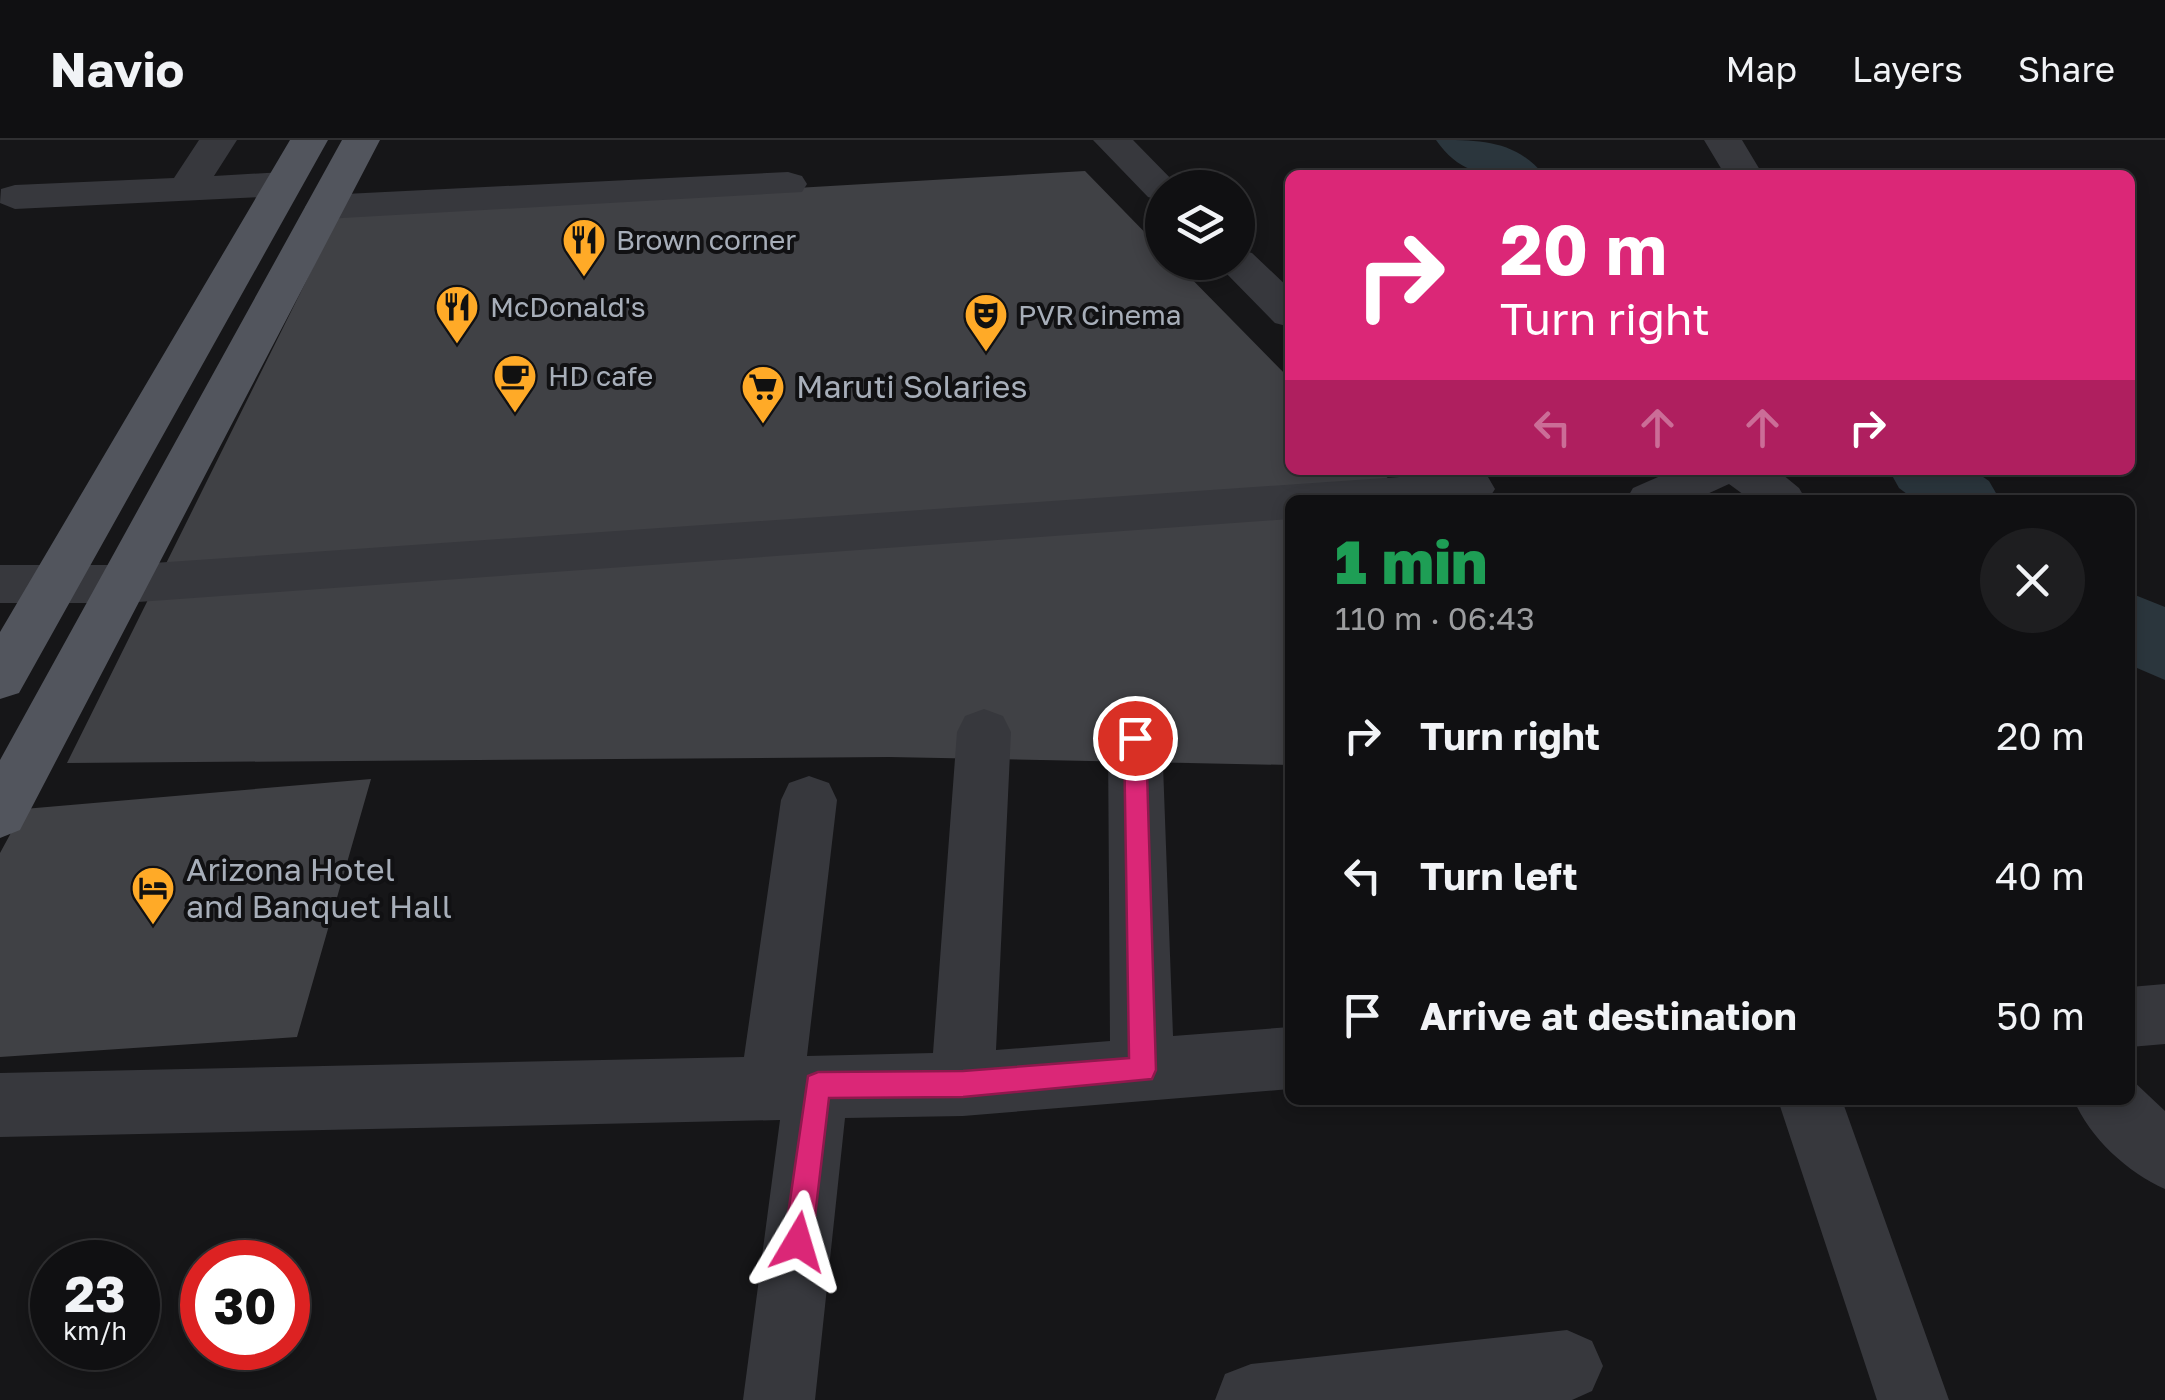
<!DOCTYPE html>
<html lang="en">
<head>
<meta charset="utf-8">
<style>
  body { margin:0; font-family:"Golos Text",sans-serif; background:#1e1e20; color:#f1f3f6; height:100vh; display:flex; flex-direction:column; font-size:38px; white-space:nowrap }
  * { box-sizing:border-box; margin:0 }
  p { font-size:32px; color:#9c9d9f }
  .icon { flex:none; width:55px; height:55px; fill:none; stroke:currentColor; stroke-width:2; stroke-linecap:round; stroke-linejoin:round }
  .map { position:relative; flex:1; overflow:hidden }
  .drawer { position:absolute; left:1285px; top:355px; width:850px; height:610px; display:flex; flex-direction:column; background:#101012; border-radius:15px; box-shadow:0 5px 15px #0003,0 0 0 2px #303032 }
  .drawer>* { flex:none }
  .guide { position:absolute; left:1285px; top:30px; width:850px; height:305px; border-radius:15px; box-shadow:0 5px 15px #0003,0 0 0 2px #303032; background:#db2777; color:#fff; overflow:hidden }
  .buttons { position:absolute; left:1145px; top:30px; display:grid; gap:20px }
  .buttons a { display:grid; place-items:center; width:110px; height:110px; border-radius:50%; background:#101012; box-shadow:0 5px 15px #0003,0 0 0 2px #303032; font-size:50px }
  .speed { position:absolute; left:30px; top:1100px; display:flex; gap:20px; font-size:50px; font-weight:700; text-align:center }
  .speed>* { display:grid; place-content:center; width:130px; height:130px; border-radius:50%; background:#101012; box-shadow:0 5px 15px #0003,0 0 0 2px #303032; line-height:1 }
  .speed small { font-size:25px; font-weight:400 }
  .speed .limit { border:15px solid #d22; background:#fff; color:#111 }
  .pin { position:absolute; display:grid; place-items:center; width:85px; height:85px; color:#fff; margin:-42px; border:5px solid #fff; border-radius:50%; box-shadow:0 2px 10px #0007 }
  .me { position:absolute; width:110px; margin:-55px; rotate:7deg; stroke-linejoin:round; filter:drop-shadow(0 0 8px #0008) }
  .turn { display:flex; align-items:center; gap:35px; height:210px; padding:0 50px; font-size:45px }
  .turn .icon { width:130px; height:130px; stroke-width:2.5 }
  .turn b { display:block; font-size:70px; line-height:85px }
  .lanes { display:flex; align-items:center; height:95px; padding:0 50px; background:#0003; justify-content:center; gap:50px; direction:ltr }
  .lanes .off { opacity:.35 }
  .round { display:grid; place-items:center; flex:none; width:105px; height:105px; border-radius:52px; background:#1e1e20 }
  .summary { display:flex; align-items:center; justify-content:space-between; height:170px; padding:0 50px }
  h1 { font-size:60px; font-weight:800; line-height:75px; color:#1e9e55 }
  ul { padding:0; list-style:none }
  li { display:flex; align-items:center; gap:30px; height:140px; padding:0 50px }
  li div { flex:1 }
  li b { display:block; font-size:38px }
  li em { font-style:normal }
  header { display:flex; align-items:center; gap:60px; box-sizing:border-box; height:140px; padding:0 50px; background:#101012; border-bottom:2px solid #303032 }
  header strong { font-size:48px }
  nav { display:flex; gap:55px; margin-inline-start:auto; font-size:35px }
  .map>svg:first-child { display:block }
  .lines { fill:none; stroke-linecap:round; stroke-linejoin:round }
  .river { fill:#2b363d; fill-rule:evenodd }
  .building { fill:#404145 }
  .minor { fill:#37383d; fill-rule:evenodd }
  .major { fill:#52555d; fill-rule:evenodd }
  .route { fill:#db2777; stroke:#8e194d; stroke-width:2.5 }
  .labels { text-anchor:middle; stroke-width:8; stroke-linejoin:round; paint-order:stroke }
  .far-poi-label { font-size:28px; fill:#a7aeb9; stroke:#111113; text-anchor:start }
  .poi-label { font-size:32px; fill:#a7aeb9; stroke:#111113; text-anchor:start }
</style>
</head>
<body>
<header>
<strong>Navio</strong>
<nav><a>Map</a><a>Layers</a><a>Share</a></nav>
</header>
<div class="map">
<svg width="2165" height="1260" viewBox="0 0 2165 1260">
  <rect width="100%" height="100%" fill="#161618"/>
  <g class="lines">
    <path class="river" d="M 1436,0 C 1481,0 1515,0 1544,35 C 1499,35 1465,42 1436,0 Z
      M 1889,330 L 1973,330 L 1989,341 L 2000,360 L 1915,360 L 1899,348 Z
      M 2130,453 L 2165,467 L 2165,540 L 2130,525 Z"/>
  </g>
  <path class="building" d="M 1085,31 L 1162,110 L 1162,122 L 1175,122 L 1290,239 L 1290,330 L 1380,330 L 1409,360 L 1290,360 L 1290,625 L 889,617 L 67,623 L 339,75 Z
    M 371,639 L 297,897 L 0,917 L 0,713 L 24,669 Z"/>
  <g class="lines">
    <path class="minor" d="M 199,0 L 237,0 L 214,36 L 284,32 L 298,36 L 303,44 L 298,52 L 284,56 L 15,69 L 0,63 L 1,49 L 15,45 L 174,38 Z
      M 1093,0 L 1133,0 L 1180,48 L 1162,48 L 1162,61 L 1148,57 Z
      M 1704,0 L 1742,0 L 1763,35 L 1725,35 Z
      M 788,32 L 802,36 L 807,44 L 802,52 L 325,79 L 311,75 L 305,67 L 311,59 L 325,55 Z
      M 1238,109 L 1252,113 L 1290,149 L 1290,187 L 1275,183 L 1224,131 L 1218,122 L 1238,122 Z
      M 1674,330 L 1777,330 L 1799,348 L 1806,360 L 1751,360 L 1729,344 L 1694,360 L 1626,360 L 1633,348 Z
      M 1471,332 L 1488,337 L 1495,349 L 1488,360 L 1290,360 L 1290,379 L 124,463 L 0,463 L 0,425 L 124,425 Z
      M 984,569 L 1003,576 L 1011,592 L 996,910 L 1110,901 L 1108,598 L 1116,582 L 1135,575 L 1154,582 L 1162,598 L 1173,896 L 1290,887 L 1290,949 L 963,976 L 845,978 L 815,1260 L 743,1260 L 780,980 L 0,997 L 0,933 L 744,917 L 781,660 L 789,643 L 809,636 L 829,643 L 837,660 L 807,916 L 933,913 L 957,592 L 965,576 Z
      M 2165,844 L 2165,904 L 2130,907 L 2130,847 Z
      M 2130,938 L 2165,971 L 2165,1049 C 2128,1033 2089,997 2074,960 L 2130,960 Z
      M 1778,960 L 1842,960 L 1949,1260 L 1877,1260 Z
      M 1567,1190 L 1592,1201 L 1603,1226 L 1592,1251 L 1572,1260 L 1215,1260 L 1225,1234 L 1251,1224 Z"/>
    <path class="major" d="M 290,0 L 328,0 L 19,553 L 0,559 L 0,492 Z
      M 342,0 L 380,0 L 20,690 L 0,698 L 0,620 Z"/>
  </g>
  <path class="route" d="M 1135,588 L 1146,598 L 1156,930 L 1152,939 L 963,957 L 829,958 L 812,1102 L 808,1112 L 798,1117 L 788,1112 L 784,1102 L 808,936 L 818,932 L 963,931 L 1129,918 L 1124,598 Z"/>
  <defs>
    <symbol id="restaurant-pin" viewBox="-11 -11 22 30"><path d="M0 17L-7.5 6A9.5 9.5 0 1 1 7.5 6Z" fill="#ffaa27" stroke="#111113"/><path d="M-5-6h1v4h1v-4h1v4h1v-4h1v5L-1.5 .5V6h-2V.5L-5-1ZM5-6V6H3V1.5H1.5Q1.5-4 5-6Z" fill="#111"/></symbol>
    <symbol id="theatre-pin" viewBox="-11 -11 22 30"><path d="M0 17L-7.5 6A9.5 9.5 0 1 1 7.5 6Z" fill="#ffaa27" stroke="#111113"/><path d="M-5-5.5Q0-4 5-5.5V0Q5 5 0 6Q-5 5-5 0ZM-3.3-2.5H-1v1.5H-3.3ZM1-2.5H3.3v1.5H1ZM-2.8 1Q0 5.5 2.8 1Z" fill="#111"/></symbol>
    <symbol id="cafe-pin" viewBox="-11 -11 22 30"><path d="M0 17L-7.5 6A9.5 9.5 0 1 1 7.5 6Z" fill="#ffaa27" stroke="#111113"/><path d="M-5.5-4.5H6V0H3Q3 3.5 0 3.5H-2.5Q-5.5 3.5-5.5 0ZM3-3.2v2h1.7v-2ZM-6 4.5H4V6H-6Z" fill="#111"/></symbol>
    <symbol id="supermarket-pin" viewBox="-11 -11 22 30"><path d="M0 17L-7.5 6A9.5 9.5 0 1 1 7.5 6Z" fill="#ffaa27" stroke="#111113"/><path d="M-6-5.5h2.5l.6 2H6L4.5 2H-2.5L-4.4-4H-6ZM-1.5 3.2a1.3 1.3 0 1 0 .1 0ZM3 3.2a1.3 1.3 0 1 0 .1 0Z" fill="#111"/></symbol>
    <symbol id="hotel-pin" viewBox="-11 -11 22 30"><path d="M0 17L-7.5 6A9.5 9.5 0 1 1 7.5 6Z" fill="#ffaa27" stroke="#111113"/><path d="M-6-4.5h1.5V1H6V5H4.5V3h-9V5H-6ZM-4 0a1.8 1.8 0 1 1 3.6 0ZM.5 0V-2.5h3Q6-2.5 6 0Z" fill="#111"/></symbol>
  </defs>
  <g fill-rule="evenodd">
    <use href="#restaurant-pin" x="559" y="75" width="50" height="68"/>
    <use href="#restaurant-pin" x="432" y="142" width="50" height="68"/>
    <use href="#theatre-pin" x="961" y="150" width="50" height="68"/>
    <use href="#cafe-pin" x="490" y="211" width="50" height="68"/>
    <use href="#supermarket-pin" x="738" y="222" width="50" height="68"/>
    <use href="#hotel-pin" x="128" y="723" width="50" height="68"/>
  </g>
  <g class="labels">
    <g class="far-poi-label">
      <text x="616" y="110">Brown corner</text>
      <text x="490" y="177">McDonald's</text>
      <text x="1018" y="185">PVR Cinema</text>
      <text x="548" y="246">HD cafe</text>
    </g>
    <g class="poi-label">
      <text x="796" y="258">Maruti Solaries</text>
      <text x="186" y="741">Arizona Hotel<tspan x="186" dy="37">and Banquet Hall</tspan></text>
    </g>
  </g>
</svg>
<div class="buttons">
<a><svg class="icon" aria-label="layers" viewBox="0 0 24 24"><path d="M12 4l9 5-9 5-9-5zM3 14l9 5 9-5"/></svg></a>
</div>
<div class="speed"><div>23<small>km/h</small></div><div class="limit">30</div></div>
<div class="pin" style="left:1135px;top:598px;background:#d93025"><svg class="icon" aria-label="arrive" viewBox="0 0 24 24"><path d="M6 21V4h12l-3 4 3 4H6"/></svg></div>
<svg class="me" style="left:798px;top:1102px" viewBox="-20 -20 40 40"><path d="M0-17L14 15 0 8-14 15z" fill="#db2777" stroke="#fff" stroke-width="4"/></svg>
<div class="guide">
<div class="turn"><svg class="icon" aria-label="right" viewBox="0 0 24 24"><path d="M7 20v-9h11M14 6l5 5-5 5"/></svg><div><b>20 m</b>Turn right</div></div>
<div class="lanes"><svg class="icon off" aria-label="left" viewBox="0 0 24 24"><path d="M17 20v-9H6M10 6l-5 5 5 5"/></svg><svg class="icon off" aria-label="ahead" viewBox="0 0 24 24"><path d="M12 20V5M6 11l6-6 6 6"/></svg><svg class="icon off" aria-label="ahead" viewBox="0 0 24 24"><path d="M12 20V5M6 11l6-6 6 6"/></svg><svg class="icon" aria-label="right" viewBox="0 0 24 24"><path d="M7 20v-9h11M14 6l5 5-5 5"/></svg></div>
</div>
<section class="drawer">
<div class="summary"><div><h1>1 min</h1><p>110 m · 06:43</p></div><a class="round"><svg class="icon" aria-label="close" viewBox="0 0 24 24"><path d="M6 6l12 12M18 6L6 18"/></svg></a></div>
<ul>
<li><svg class="icon" aria-label="right" viewBox="0 0 24 24"><path d="M7 20v-9h11M14 6l5 5-5 5"/></svg><div><b>Turn right</b></div><em>20 m</em></li>
<li><svg class="icon" aria-label="left" viewBox="0 0 24 24"><path d="M17 20v-9H6M10 6l-5 5 5 5"/></svg><div><b>Turn left</b></div><em>40 m</em></li>
<li><svg class="icon" aria-label="arrive" viewBox="0 0 24 24"><path d="M6 21V4h12l-3 4 3 4H6"/></svg><div><b>Arrive at destination</b></div><em>50 m</em></li>
</ul>
</section>
</div>
</body>
</html>
